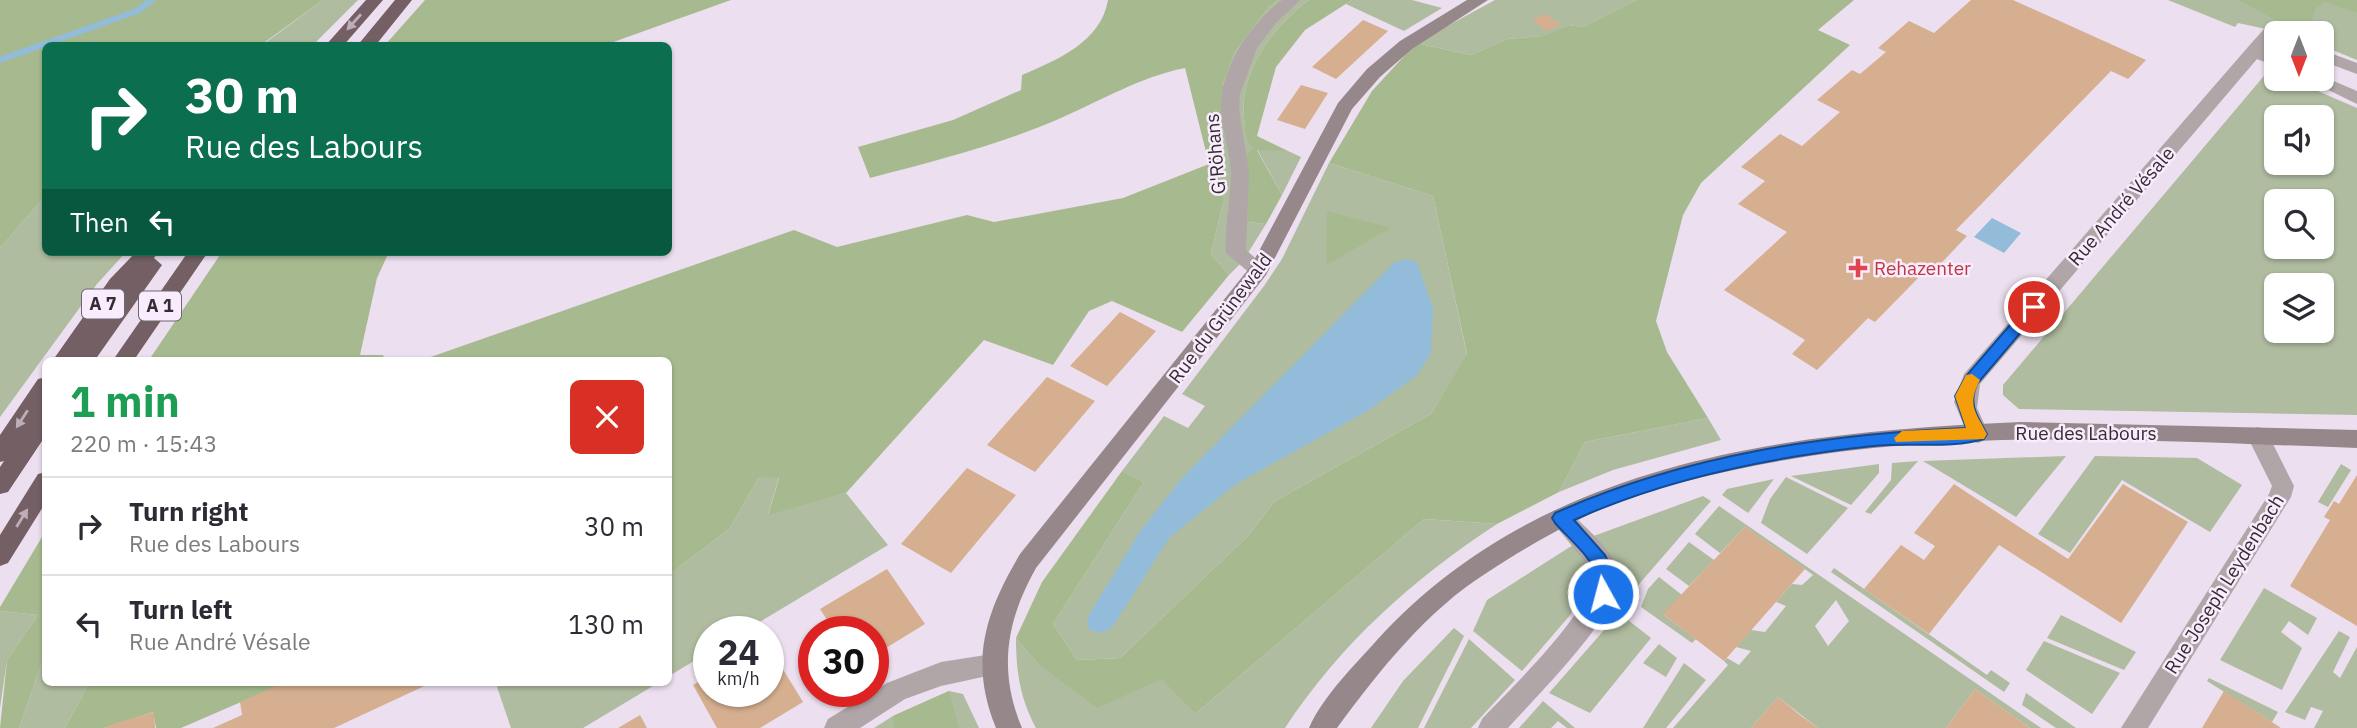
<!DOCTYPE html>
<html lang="en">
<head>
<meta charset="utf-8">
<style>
  body { margin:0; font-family:"IBM Plex Sans",sans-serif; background:#f2f2f3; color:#2b2b33; height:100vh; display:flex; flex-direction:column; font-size:26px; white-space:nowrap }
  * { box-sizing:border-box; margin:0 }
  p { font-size:23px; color:#7c7c81 }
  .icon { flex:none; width:38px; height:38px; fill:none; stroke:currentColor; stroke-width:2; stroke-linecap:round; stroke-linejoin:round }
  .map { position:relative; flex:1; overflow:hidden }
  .drawer { position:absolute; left:42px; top:357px; width:630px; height:329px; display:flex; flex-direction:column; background:#fff; border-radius:10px; box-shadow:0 2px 5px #0004 }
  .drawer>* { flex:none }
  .guide { position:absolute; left:42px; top:42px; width:630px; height:214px; border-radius:10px; box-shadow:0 2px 5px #0004; background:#0b6e4f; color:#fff; overflow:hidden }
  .needle { width:46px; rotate:180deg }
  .fabs { position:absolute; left:2264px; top:21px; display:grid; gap:14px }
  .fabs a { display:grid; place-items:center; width:70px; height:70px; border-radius:10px; background:#fff; box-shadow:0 2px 5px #0004; font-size:35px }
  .speed { position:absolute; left:693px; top:616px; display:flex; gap:14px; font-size:35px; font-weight:700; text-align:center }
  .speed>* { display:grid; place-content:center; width:91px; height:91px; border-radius:50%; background:#fff; box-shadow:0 2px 5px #0004; line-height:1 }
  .speed small { font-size:18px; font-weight:400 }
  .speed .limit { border:10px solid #d22; background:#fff; color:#111 }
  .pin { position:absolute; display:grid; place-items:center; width:60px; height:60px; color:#fff; margin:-30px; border:4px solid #fff; border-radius:50%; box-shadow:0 2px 7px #0007 }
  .me { position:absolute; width:77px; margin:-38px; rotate:353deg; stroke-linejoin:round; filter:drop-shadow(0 0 5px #0008) }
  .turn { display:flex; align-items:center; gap:24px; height:147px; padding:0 28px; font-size:32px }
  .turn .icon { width:91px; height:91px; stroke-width:2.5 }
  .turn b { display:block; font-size:49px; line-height:60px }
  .then { display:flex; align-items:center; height:66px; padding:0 28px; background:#0003; gap:14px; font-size:26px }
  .round { display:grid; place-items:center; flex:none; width:74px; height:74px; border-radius:10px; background:#f2f2f3 }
  .summary { display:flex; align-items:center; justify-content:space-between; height:119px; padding:0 28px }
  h1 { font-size:42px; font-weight:700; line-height:52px; color:#1e9e55 }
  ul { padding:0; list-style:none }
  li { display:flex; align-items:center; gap:21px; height:98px; padding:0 28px; border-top:2px solid #e1e1e2 }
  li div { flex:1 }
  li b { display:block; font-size:26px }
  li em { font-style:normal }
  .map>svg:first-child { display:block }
  .green { fill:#afbc9f; fill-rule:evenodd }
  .forest { fill:#a7ba8f }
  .water { fill:#93bcdb }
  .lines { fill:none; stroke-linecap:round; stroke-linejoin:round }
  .stream { stroke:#93bcdb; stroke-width:6 }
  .building { fill:#d5af8f }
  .street { fill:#b0a6a8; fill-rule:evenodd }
  .secondary { fill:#96888a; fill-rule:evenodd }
  .highway { fill:#746064; fill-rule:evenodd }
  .oneway { fill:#bdadb8 }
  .route { fill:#1a73e8; stroke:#114b97; stroke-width:2 }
  .slow { fill:#f59e0b }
  .health-dot { fill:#e0444e; stroke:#f9ecfc; stroke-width:2.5 }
  .labels { text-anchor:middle; stroke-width:5; stroke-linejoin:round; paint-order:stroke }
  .shield { fill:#f9ecfc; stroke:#6e6770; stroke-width:2 }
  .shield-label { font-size:18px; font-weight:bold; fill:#332e34 }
  .street-label { font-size:19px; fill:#332e34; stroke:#f9ecfc }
  .health-label { font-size:19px; fill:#be3a42; stroke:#f9ecfc; text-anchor:start }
</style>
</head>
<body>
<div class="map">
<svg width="2357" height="728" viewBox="0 0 2357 728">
  <rect width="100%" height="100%" fill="#ecdfef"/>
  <path class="green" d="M 323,0 L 358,0 L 313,45 L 261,46 Z
    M 1278,0 L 1309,0 C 1273,27 1239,71 1244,119 C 1245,131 1246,139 1254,149 L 1248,222 L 1266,224 L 1243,261 L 1229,275 L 1211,254 L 1223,203 L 1223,84 L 1235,52 L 1269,7 Z
    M 1352,0 L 1412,0 L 1442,8 L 1404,31 L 1346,4 Z
    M 1495,0 L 1636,0 L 1583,27 L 1568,25 L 1544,36 L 1507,39 L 1471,55 L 1416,43 Z
    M 2168,0 L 2357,0 L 2357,60 L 2323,46 L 2326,43 L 2322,42 L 2322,33 L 2284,33 L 2238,23 L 2235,27 Z
    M 2269,70 L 2277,73 L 2277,79 L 2290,79 L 2357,108 L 2357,415 L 2019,409 L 2003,395 L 2003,385 ZM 2277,117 L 2322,117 L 2322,163 L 2277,163 ZM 2277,201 L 2322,201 L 2322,247 L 2277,247 ZM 2277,285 L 2322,285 L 2322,331 L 2277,331 Z
    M 1257,149 L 1288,151 L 1301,157 L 1282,195 Z
    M 1329,163 L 1433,196 L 1467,355 L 1431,414 L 1275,501 L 1248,536 L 1120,658 L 1077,660 L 1053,624 L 1144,482 L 1122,471 L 1164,416 L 1188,428 L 1205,406 L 1182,394 L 1264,286 L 1282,259 Z
    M 45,196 L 46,252 L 126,252 L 97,284 L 0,417 L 0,248 Z
    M 1708,418 L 1721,440 L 1613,470 L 1559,492 L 1585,442 Z
    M 2066,456 L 2016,517 L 1923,461 Z
    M 2095,456 L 2197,458 L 2242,485 L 2210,532 L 2122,480 L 2070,553 L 2038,534 Z
    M 1918,461 L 1871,514 L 1865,512 L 1891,480 L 1892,463 Z
    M 1879,464 L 1879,473 L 1851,505 L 1791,476 Z
    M 2341,464 L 2351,470 L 2328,507 L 2318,502 Z
    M 759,477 L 779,477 L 768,514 L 846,493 L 888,545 L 743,632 L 709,632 L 709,652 L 669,676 L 669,575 L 730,528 Z
    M 1786,477 L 1848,508 L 1807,554 L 1761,523 L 1770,499 Z
    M 1774,479 L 1748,513 L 1722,495 L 1727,489 Z
    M 1703,496 L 1711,501 L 1634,590 L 1591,537 Z
    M 1719,506 L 2041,728 L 2030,728 L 1975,689 L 1946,728 L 1818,728 L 1778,697 L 1751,728 L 1673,728 L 1728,665 L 1724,661 L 1727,658 L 1739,665 L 1751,651 L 1736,647 L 1751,630 L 1765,632 L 1786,606 L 1776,602 L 1792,584 L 1802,585 L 1813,575 L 1745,527 L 1720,553 L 1695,534 ZM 1836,600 L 1849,621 L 1828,646 L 1815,626 Z
    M 1424,519 L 1497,524 C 1412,580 1341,643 1285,728 L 1036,728 C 1020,698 1016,671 1016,638 L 1038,664 L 1163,678 L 1195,714 Z
    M 1689,542 L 1714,560 L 1689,586 L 1666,569 Z
    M 1573,545 L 1593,568 L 1571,614 L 1522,671 L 1473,631 L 1487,600 Z
    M 1834,568 L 1987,675 L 1991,670 L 2010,683 L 2004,692 L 1831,572 Z
    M 1659,577 L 1682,595 L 1664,615 L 1696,639 L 1692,643 L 1641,607 L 1648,589 Z
    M 2264,588 L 2317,618 L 2308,635 L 2289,621 L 2281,632 L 2302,648 L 2282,690 L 2220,660 Z
    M 0,611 L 38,615 L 7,660 L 0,708 Z
    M 1619,613 L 1651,638 L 1590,713 L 1549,693 Z
    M 2061,615 L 2136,652 L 2124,670 L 2047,638 Z
    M 1454,628 L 1464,636 L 1418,728 L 1371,728 L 1403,681 Z
    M 2339,631 L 2350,637 L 2333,672 L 2340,678 L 2357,647 L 2357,728 L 2314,728 L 2323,711 L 2311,707 L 2305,720 L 2285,712 Z
    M 1469,639 L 1515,680 L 1471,728 L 1424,728 Z
    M 2044,641 L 2120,673 L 2092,714 L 2026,670 Z
    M 1659,644 L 1677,658 L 1666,677 L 1643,663 Z
    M 45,654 L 46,682 L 89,683 L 65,728 L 19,728 Z
    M 1684,663 L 1706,680 L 1666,728 L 1643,728 Z
    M 2209,678 L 2278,712 L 2272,722 L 2207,681 Z
    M 504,682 L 658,683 L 583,728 L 511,728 L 497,687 Z
    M 949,691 L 963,694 L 979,728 L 874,728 L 893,716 Z
    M 2026,693 L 2076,728 L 2056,728 L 2022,705 Z
    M 1543,701 L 1575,728 L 1567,728 L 1558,721 L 1551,728 L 1519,728 Z"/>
  <path class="forest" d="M 0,0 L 323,0 L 261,45 L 46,46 L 45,196 L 0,248 Z
    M 425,0 L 731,0 L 605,45 L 385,45 Z
    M 1108,0 L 1278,0 L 1269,7 L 1235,52 L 1223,84 L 1223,203 L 1211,254 L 1229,275 L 1182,332 L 1112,301 L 1089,311 L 1053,365 L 984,340 L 846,493 L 768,515 L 779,478 L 759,477 L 730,528 L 669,575 L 668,360 L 422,360 L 794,230 L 837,247 L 967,215 L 994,222 L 1123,198 L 1209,164 L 1185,68 C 1140,77 1102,100 1061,118 C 999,145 935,161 870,178 L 858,147 L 953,120 L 1021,90 L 1022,75 C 1057,60 1101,42 1108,0 Z
    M 1309,0 L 1352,0 L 1305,30 L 1276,67 L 1257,136 L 1288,151 L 1257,150 L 1282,195 L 1266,224 L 1248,222 L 1246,155 L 1253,149 C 1245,139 1245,131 1244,119 C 1239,71 1273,27 1309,0 Z
    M 1636,0 L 1854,0 L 1818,30 L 1850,45 L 1701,183 L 1683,215 L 1656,321 L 1667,352 L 1708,418 L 1585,442 L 1559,492 L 1497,524 L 1424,519 L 1195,714 L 1162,679 L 1097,708 L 1038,664 L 1016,638 L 1042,582 L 1122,471 L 1144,482 L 1053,624 L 1077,660 L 1120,658 L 1248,536 L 1275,501 L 1431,414 L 1467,354 L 1433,196 L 1329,163 L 1372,91 L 1416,43 L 1471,55 L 1507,39 L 1543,36 L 1568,25 L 1583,27 Z
    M 2239,0 L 2357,0 L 2357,13 L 2325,2 L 2316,8 L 2309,29 L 2273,19 Z
    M 1327,211 L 1391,228 L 1326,265 Z
    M 222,252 L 389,252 L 377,278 L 360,355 L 383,355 L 385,360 L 149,360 Z
    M 45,532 L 45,654 L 19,728 L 0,728 L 7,660 L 38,615 L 0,611 L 0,607 Z
    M 89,683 L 285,683 L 181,728 L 156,728 L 153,712 L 104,728 L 65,728 Z
    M 949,691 L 959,728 L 894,728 L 893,716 Z"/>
  <path class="water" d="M 1992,218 L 2021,233 L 2004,253 L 1974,237 Z
    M 1406,259 L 1417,262 L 1433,308 L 1431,354 L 1416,376 L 1369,410 L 1236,484 L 1170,537 L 1113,626 C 1105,633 1099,635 1089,629 L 1087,621 L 1090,613 L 1141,530 L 1182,478 L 1395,262 Z"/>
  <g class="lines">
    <path class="stream" d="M 0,60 L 137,11 L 152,0"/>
  </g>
  <path class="building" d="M 1971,0 L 2013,0 L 2146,60 L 2128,79 L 2111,71 L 1956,230 L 1967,236 L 1930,275 L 1919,269 L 1917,271 L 1922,274 L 1875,322 L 1868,318 L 1817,370 L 1792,354 L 1805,340 L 1724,290 L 1787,232 L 1738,204 L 1765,181 L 1741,167 L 1780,134 L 1802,146 L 1840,112 L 1817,100 L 1852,70 L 1860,74 L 1886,52 L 1878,48 L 1909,21 L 1934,33 Z
    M 1546,14 L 1561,25 L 1547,31 L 1532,20 Z
    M 1363,20 L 1388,31 L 1336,79 L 1312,67 Z
    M 1301,85 L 1328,93 L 1305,129 L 1277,120 Z
    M 1120,312 L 1156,331 L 1107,386 L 1070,366 Z
    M 1047,377 L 1095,401 L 1035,472 L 987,445 Z
    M 967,468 L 1016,495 L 951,573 L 901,544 Z
    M 2357,475 L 2357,626 L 2290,586 L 2330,520 L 2324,517 L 2334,501 L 2339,504 Z
    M 1954,484 L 2068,559 L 2123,484 L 2188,522 L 2121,623 L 1999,545 L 1929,634 L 1864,589 L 1901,545 L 1924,560 L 1935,546 L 1914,533 Z
    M 1745,527 L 1805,569 L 1724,661 L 1663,614 Z
    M 887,569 L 925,624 L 873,656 L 873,632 L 835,632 L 820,609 Z
    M 768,645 L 803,702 L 760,728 L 717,728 L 693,685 L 709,676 L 709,691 L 768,691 Z
    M 285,682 L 433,682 L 334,728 L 213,728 L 242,715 L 240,702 Z
    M 1975,689 L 2030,728 L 1946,728 Z
    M 2224,691 L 2272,722 L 2281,728 L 2202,728 Z
    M 1778,697 L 1800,715 L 1818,728 L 1751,728 Z
    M 154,712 L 155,728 L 104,728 L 116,723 Z
    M 640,715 L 647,728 L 618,728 Z"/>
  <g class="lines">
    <path class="street" d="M 1282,0 L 1300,0 L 1275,24 L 1257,48 L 1240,94 L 1239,109 L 1249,173 L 1246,250 L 1269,270 L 1259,277 L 1252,275 L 1226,253 C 1224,227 1231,200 1231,173 C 1230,151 1222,131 1221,109 C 1220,68 1250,24 1282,0 Z
      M 2270,28 L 2284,33 L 2277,33 L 2277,41 L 2273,40 L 2265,50 L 2277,55 L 2277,67 L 2257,59 L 1980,384 L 1977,408 L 1989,434 L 1986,440 L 1978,443 L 1970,440 L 1954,402 L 1964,374 L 2248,47 L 2264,29 Z
      M 2322,50 L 2357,63 L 2357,74 L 2322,61 Z
      M 2322,76 L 2357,91 L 2357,104 L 2306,79 L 2322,79 Z
      M 2258,427 L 2266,430 L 2294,486 L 2291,497 L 2148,728 L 2121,728 L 2269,494 L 2272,486 L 2247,436 L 2250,430 Z
      M 1561,508 L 1569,511 C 1585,528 1619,553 1619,579 C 1619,615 1533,700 1508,728 L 1478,728 L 1482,719 C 1505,694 1603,601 1592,570 L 1549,518 L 1553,511 Z
      M 992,654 L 1001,657 L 1004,665 L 1001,673 L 941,686 L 905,699 L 860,728 L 824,728 L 828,719 L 887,683 L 941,662 Z"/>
    <path class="secondary" d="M 1467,0 L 1488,0 L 1412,49 L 1380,77 L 1352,109 L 1266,275 L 1036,568 C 1006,621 998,671 1022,728 L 996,728 C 969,662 985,613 1020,554 L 1251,266 L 1338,103 L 1367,69 L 1400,41 Z
      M 2020,422 L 2357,430 L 2357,448 C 2150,441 1938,425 1734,470 C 1682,481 1627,495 1580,519 C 1549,534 1517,553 1488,572 C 1427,610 1379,671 1337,728 L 1309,728 C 1323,696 1354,666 1377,640 C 1542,459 1789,432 2020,422 Z"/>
    <path class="highway" d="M 366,0 L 383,0 L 343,46 L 325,46 Z
      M 395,0 L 412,0 L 375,46 L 357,46 Z
      M 136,252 L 158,252 L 154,258 L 162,265 L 95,360 L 53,360 L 110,279 Z
      M 188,252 L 208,252 L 134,360 L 113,360 Z
      M 46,377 L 46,403 L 42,409 L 46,407 L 46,435 L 8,492 L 0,494 L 0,467 L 4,461 L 0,462 L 0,435 L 38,379 Z
      M 46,472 L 46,502 L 8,563 L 0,566 L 0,535 L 38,474 Z"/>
  </g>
  <defs><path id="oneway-solid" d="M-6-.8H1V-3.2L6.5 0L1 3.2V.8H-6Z" transform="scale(1.75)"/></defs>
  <g class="oneway">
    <use href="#oneway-solid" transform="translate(354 22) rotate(132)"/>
    <use href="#oneway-solid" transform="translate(22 419) rotate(123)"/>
    <use href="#oneway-solid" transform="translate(22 518) rotate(-58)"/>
  </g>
  <path class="route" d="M 2034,302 L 2042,307 L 2039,311 L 1977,384 C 1968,404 1977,416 1987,434 L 1984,439 C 1953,449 1906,442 1873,446 C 1771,457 1667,478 1574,520 L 1605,555 L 1616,579 L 1610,600 L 1597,600 C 1593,591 1599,586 1598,578 C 1594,559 1567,537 1555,523 L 1552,518 L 1555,513 C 1685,455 1825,434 1966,428 L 1955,396 L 1966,376 L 2029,303 Z"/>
  <path class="slow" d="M 1972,374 L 1980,380 C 1967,405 1975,411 1987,434 L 1984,439 L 1896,442 L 1894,438 L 1902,431 L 1966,428 L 1955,396 L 1966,375 Z"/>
  <path class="health-dot" d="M1854.5 257.5h7v7h7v7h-7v7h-7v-7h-7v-7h7z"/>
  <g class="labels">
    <g class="shield">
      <rect x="82" y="289.5" width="42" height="29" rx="5"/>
      <rect x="139" y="291.5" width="42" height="29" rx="5"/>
    </g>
    <g class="shield-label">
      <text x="103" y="310">A 7</text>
      <text x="160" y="312">A 1</text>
    </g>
    <g class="street-label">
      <text transform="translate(1215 154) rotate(-95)" y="7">G'Röhans</text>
      <text transform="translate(2121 206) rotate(-49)" y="7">Rue André Vésale</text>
      <text transform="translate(1220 318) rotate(-53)" y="7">Rue du Grünewald</text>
      <text x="2086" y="440">Rue des Labours</text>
      <text transform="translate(2224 584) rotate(-58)" y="7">Rue Joseph Leydenbach</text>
    </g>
    <g class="health-label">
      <text x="1874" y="275">Rehazenter</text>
    </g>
  </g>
</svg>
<div class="fabs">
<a><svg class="needle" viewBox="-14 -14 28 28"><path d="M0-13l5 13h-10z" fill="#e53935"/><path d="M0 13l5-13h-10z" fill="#7c7c81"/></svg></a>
<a><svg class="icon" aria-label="sound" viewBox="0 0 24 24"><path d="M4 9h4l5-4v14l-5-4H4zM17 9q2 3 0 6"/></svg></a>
<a><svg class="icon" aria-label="search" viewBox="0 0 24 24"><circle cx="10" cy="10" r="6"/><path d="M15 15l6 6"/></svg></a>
<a><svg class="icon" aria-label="layers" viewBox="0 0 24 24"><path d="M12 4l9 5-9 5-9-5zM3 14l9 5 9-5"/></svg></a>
</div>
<div class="speed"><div>24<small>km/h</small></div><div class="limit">30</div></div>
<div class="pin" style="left:2034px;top:307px;background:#d93025"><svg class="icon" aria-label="arrive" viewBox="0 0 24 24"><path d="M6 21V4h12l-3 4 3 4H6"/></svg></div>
<svg class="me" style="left:1603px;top:594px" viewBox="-20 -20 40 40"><circle r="17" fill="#1a73e8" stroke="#fff" stroke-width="3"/><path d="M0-11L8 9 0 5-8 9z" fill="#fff"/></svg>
<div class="guide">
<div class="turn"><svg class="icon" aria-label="right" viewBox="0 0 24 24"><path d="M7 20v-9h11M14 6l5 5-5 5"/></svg><div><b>30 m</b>Rue des Labours</div></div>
<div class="then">Then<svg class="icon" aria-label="left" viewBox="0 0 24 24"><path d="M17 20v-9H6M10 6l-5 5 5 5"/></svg></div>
</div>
<section class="drawer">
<div class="summary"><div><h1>1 min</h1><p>220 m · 15:43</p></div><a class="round" style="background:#d93025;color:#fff"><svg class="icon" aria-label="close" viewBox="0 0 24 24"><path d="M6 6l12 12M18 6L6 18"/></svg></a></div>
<ul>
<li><svg class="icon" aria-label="right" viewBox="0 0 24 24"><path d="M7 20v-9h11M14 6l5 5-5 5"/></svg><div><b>Turn right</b><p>Rue des Labours</p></div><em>30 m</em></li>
<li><svg class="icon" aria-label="left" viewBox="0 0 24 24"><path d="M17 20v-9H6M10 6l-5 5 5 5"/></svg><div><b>Turn left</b><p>Rue André Vésale</p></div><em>130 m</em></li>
</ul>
</section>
</div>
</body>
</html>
